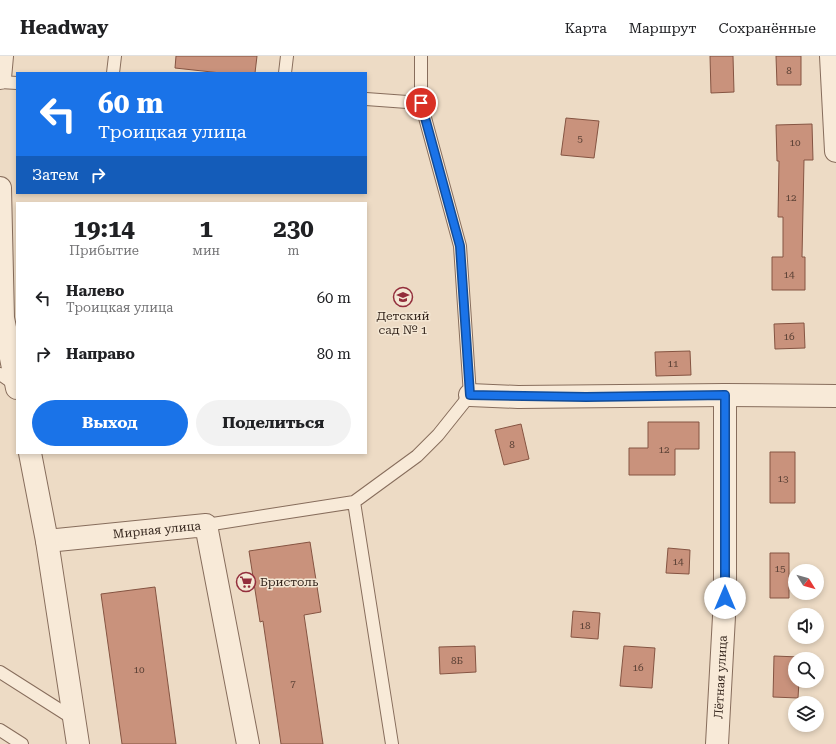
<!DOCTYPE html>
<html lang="ru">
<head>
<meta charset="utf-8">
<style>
  body { margin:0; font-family:"Roboto Serif",serif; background:#f2f2f2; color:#202124; height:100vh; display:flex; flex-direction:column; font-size:15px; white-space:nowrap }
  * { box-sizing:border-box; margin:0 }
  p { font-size:13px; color:#757577 }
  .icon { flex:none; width:22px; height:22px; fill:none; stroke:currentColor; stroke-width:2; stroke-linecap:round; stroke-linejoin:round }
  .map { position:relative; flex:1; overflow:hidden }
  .drawer { position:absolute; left:16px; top:146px; width:351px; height:252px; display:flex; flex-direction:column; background:#fff; border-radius:0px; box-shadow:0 2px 6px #0003 }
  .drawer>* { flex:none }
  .hud { position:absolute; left:16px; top:16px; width:351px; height:122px; border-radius:0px; box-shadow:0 2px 6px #0003; background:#1a73e8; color:#fff; overflow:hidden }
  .needle { width:26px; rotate:127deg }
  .tools { position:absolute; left:788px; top:508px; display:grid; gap:8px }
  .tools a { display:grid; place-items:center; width:36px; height:36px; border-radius:50%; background:#fff; box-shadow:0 2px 6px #0003; font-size:20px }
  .pin { position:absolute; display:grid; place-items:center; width:34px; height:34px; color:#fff; margin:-17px; border:2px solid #fff; border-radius:50%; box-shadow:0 1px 4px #0007 }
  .me { position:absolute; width:44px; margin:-22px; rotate:0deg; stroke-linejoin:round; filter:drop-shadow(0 0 3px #0008) }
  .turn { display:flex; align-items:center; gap:14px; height:84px; padding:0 16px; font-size:18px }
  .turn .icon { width:52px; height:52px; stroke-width:2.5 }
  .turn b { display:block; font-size:28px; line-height:34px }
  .then { display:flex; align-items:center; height:38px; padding:0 16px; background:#0003; gap:8px; font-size:15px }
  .eta { display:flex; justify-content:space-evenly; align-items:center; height:68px; text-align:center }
  .eta b { font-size:24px; font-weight:700; line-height:28px }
  .cta { display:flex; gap:8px; margin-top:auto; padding:8px 16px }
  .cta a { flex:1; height:46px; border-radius:24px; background:#1a73e8; color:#fff; font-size:16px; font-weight:700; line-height:46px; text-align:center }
  .cta a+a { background:#f2f2f2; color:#202124 }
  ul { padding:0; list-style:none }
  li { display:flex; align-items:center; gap:12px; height:56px; padding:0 16px }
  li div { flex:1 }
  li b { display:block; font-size:15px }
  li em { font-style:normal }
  header { display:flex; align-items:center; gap:24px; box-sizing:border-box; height:56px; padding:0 20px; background:#fff; border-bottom:1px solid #e0e0e0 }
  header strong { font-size:19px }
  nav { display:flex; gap:22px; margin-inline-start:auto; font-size:14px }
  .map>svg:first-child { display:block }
  .building { fill:#c9927c; stroke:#855442 }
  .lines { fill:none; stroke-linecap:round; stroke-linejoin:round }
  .service-casing { stroke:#876d5c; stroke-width:14 }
  .minor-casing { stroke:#876d5c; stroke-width:24 }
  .service { stroke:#f8ead8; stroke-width:12 }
  .minor { stroke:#f8ead8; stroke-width:22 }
  .route-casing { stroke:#114b97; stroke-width:10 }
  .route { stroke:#1a73e8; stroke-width:7 }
  .labels { text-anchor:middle; stroke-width:3; stroke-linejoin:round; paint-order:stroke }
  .number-label { font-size:10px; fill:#5c4236 }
  .poi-label { font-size:12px; fill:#37281f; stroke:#f4e7d4 }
  .street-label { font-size:12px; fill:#37281f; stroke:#f4e7d4 }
</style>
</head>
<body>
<header>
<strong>Headway</strong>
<nav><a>Карта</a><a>Маршрут</a><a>Сохранённые</a></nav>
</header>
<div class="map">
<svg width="836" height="688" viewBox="0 0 836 688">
  <rect width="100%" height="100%" fill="#eddbc5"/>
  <path class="building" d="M 176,0 L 257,0 L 255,17 L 221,17 L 175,12 Z
    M 710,0 L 733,0 L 734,36 L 711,37 Z
    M 776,0 L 801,0 L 801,29 L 777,29 Z
    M 566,62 L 599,65 L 594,102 L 561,99 Z
    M 812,68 L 813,104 L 804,104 L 802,201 L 805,201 L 805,234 L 772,234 L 772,201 L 783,201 L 783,161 L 778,161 L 779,105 L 777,105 L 776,69 Z
    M 804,267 L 805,292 L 775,293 L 774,268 Z
    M 690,295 L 691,319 L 656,320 L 655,296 Z
    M 648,366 L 699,366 L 699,393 L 675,393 L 675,419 L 629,419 L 629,392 L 648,392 Z
    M 521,368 L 529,403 L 504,409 L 495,374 Z
    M 770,396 L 795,396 L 795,447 L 770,447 Z
    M 310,486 L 321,556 L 304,559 L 323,688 L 281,688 L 263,565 L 260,566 L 249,495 Z
    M 668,492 L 690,494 L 689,518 L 666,517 Z
    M 770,497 L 789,497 L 789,542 L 770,542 Z
    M 155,531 L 176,688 L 122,688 L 101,538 Z
    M 573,555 L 600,557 L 598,583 L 571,581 Z
    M 475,590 L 476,616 L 440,618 L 439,591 Z
    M 624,590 L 655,592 L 652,632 L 620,630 Z
    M 774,600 L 799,601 L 799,603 L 795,603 L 795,625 L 799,625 L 798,642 L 773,641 Z"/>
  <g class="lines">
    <defs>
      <path id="service" d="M 113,17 L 115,0
        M 285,17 L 287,0
        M 0,26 L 17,27
        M 366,43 L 421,47
        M 0,318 L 16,329
        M 354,446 L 392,688
        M 206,469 L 354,446 L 417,400 L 438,379 L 470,339 L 460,190 L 421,47 L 421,0
        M 0,616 L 74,663
        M 0,674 L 22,688"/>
      <g id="minor">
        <path d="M 831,0 L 836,95"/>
        <path d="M 0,22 L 2,0"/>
        <path d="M 0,132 L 3,262 L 17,332"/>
        <path d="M 470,339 L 518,341 L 725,339 L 836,340"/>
        <path id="s1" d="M 30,397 L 47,485 L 206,469 L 248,688"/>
        <path d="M 47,485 L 78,688"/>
        <path id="s2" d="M 717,688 L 725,542 L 725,339"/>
      </g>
    </defs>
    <use href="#service" class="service-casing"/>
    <use href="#minor" class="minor-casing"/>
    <use href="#service" class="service"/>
    <use href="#minor" class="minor"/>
  </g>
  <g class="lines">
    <defs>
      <path id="route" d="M 421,47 L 460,190 L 470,339 L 586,341 L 725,339 L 725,542"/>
    </defs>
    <use href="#route" class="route-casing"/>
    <use href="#route" class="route"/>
  </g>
  <defs>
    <symbol id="school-ring" viewBox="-11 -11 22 22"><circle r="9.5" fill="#f4e7d4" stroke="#932e3c" stroke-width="1.5"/><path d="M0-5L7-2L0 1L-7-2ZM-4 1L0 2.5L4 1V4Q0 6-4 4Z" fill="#932e3c"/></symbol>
    <symbol id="supermarket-ring" viewBox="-11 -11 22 22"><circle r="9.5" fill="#f4e7d4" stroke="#932e3c" stroke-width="1.5"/><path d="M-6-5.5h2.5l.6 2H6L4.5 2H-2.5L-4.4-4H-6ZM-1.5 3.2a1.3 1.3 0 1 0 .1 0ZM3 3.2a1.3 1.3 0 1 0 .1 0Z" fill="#932e3c"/></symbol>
  </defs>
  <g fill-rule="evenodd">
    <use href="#school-ring" x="392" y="230" width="22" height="22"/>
    <use href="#supermarket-ring" x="235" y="515" width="22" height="22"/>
  </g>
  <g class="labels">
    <g class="number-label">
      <text x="789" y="18">8</text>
      <text x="580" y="86">5</text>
      <text x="795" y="90">10</text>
      <text x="791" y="145">12</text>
      <text x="789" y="222">14</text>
      <text x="789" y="284">16</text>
      <text x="673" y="311">11</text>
      <text x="512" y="392">8</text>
      <text x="664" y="397">12</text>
      <text x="783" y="426">13</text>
      <text x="678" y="509">14</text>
      <text x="780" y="516">15</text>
      <text x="585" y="573">18</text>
      <text x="457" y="608">8Б</text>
      <text x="638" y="615">16</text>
      <text x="139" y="617">10</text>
      <text x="293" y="631">7</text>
    </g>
    <g class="poi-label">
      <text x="403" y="264">Детский<tspan x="403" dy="14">сад № 1</tspan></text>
      <text x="260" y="530" text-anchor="start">Бристоль</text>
    </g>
    <g class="street-label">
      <text dy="4" stroke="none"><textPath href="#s1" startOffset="200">Мирная улица</textPath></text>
      <text dy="4" stroke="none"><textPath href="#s2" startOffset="67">Лётная улица</textPath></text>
    </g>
  </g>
</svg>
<div class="tools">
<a><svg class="needle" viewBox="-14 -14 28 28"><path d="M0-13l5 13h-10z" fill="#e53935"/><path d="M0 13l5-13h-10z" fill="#757577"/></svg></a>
<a><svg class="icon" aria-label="sound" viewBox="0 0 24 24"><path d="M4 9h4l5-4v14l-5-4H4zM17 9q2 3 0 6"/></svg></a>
<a><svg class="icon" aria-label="search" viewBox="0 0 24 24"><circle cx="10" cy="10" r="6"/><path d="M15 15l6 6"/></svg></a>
<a><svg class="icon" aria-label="layers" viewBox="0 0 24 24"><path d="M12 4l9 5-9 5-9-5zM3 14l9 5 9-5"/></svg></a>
</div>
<div class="pin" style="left:421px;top:47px;background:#d93025"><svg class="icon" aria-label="arrive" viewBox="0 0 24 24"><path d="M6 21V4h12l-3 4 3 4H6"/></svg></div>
<svg class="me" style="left:725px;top:542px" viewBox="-20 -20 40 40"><circle r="19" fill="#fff"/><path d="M0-13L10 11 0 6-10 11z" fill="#1a73e8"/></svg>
<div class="hud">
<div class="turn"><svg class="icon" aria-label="left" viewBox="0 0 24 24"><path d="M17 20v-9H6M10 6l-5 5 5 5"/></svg><div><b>60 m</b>Троицкая улица</div></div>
<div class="then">Затем<svg class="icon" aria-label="right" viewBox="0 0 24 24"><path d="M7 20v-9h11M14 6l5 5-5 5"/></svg></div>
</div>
<section class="drawer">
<div class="eta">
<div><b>19:14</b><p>Прибытие</p></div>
<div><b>1</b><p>мин</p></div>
<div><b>230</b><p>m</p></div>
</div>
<ul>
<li><svg class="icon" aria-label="left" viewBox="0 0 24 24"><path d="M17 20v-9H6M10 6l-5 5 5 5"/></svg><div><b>Налево</b><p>Троицкая улица</p></div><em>60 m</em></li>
<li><svg class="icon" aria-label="right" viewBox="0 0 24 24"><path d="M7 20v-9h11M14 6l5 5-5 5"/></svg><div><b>Направо</b></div><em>80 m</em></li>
</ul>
<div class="cta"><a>Выход</a><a>Поделиться</a></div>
</section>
</div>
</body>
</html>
